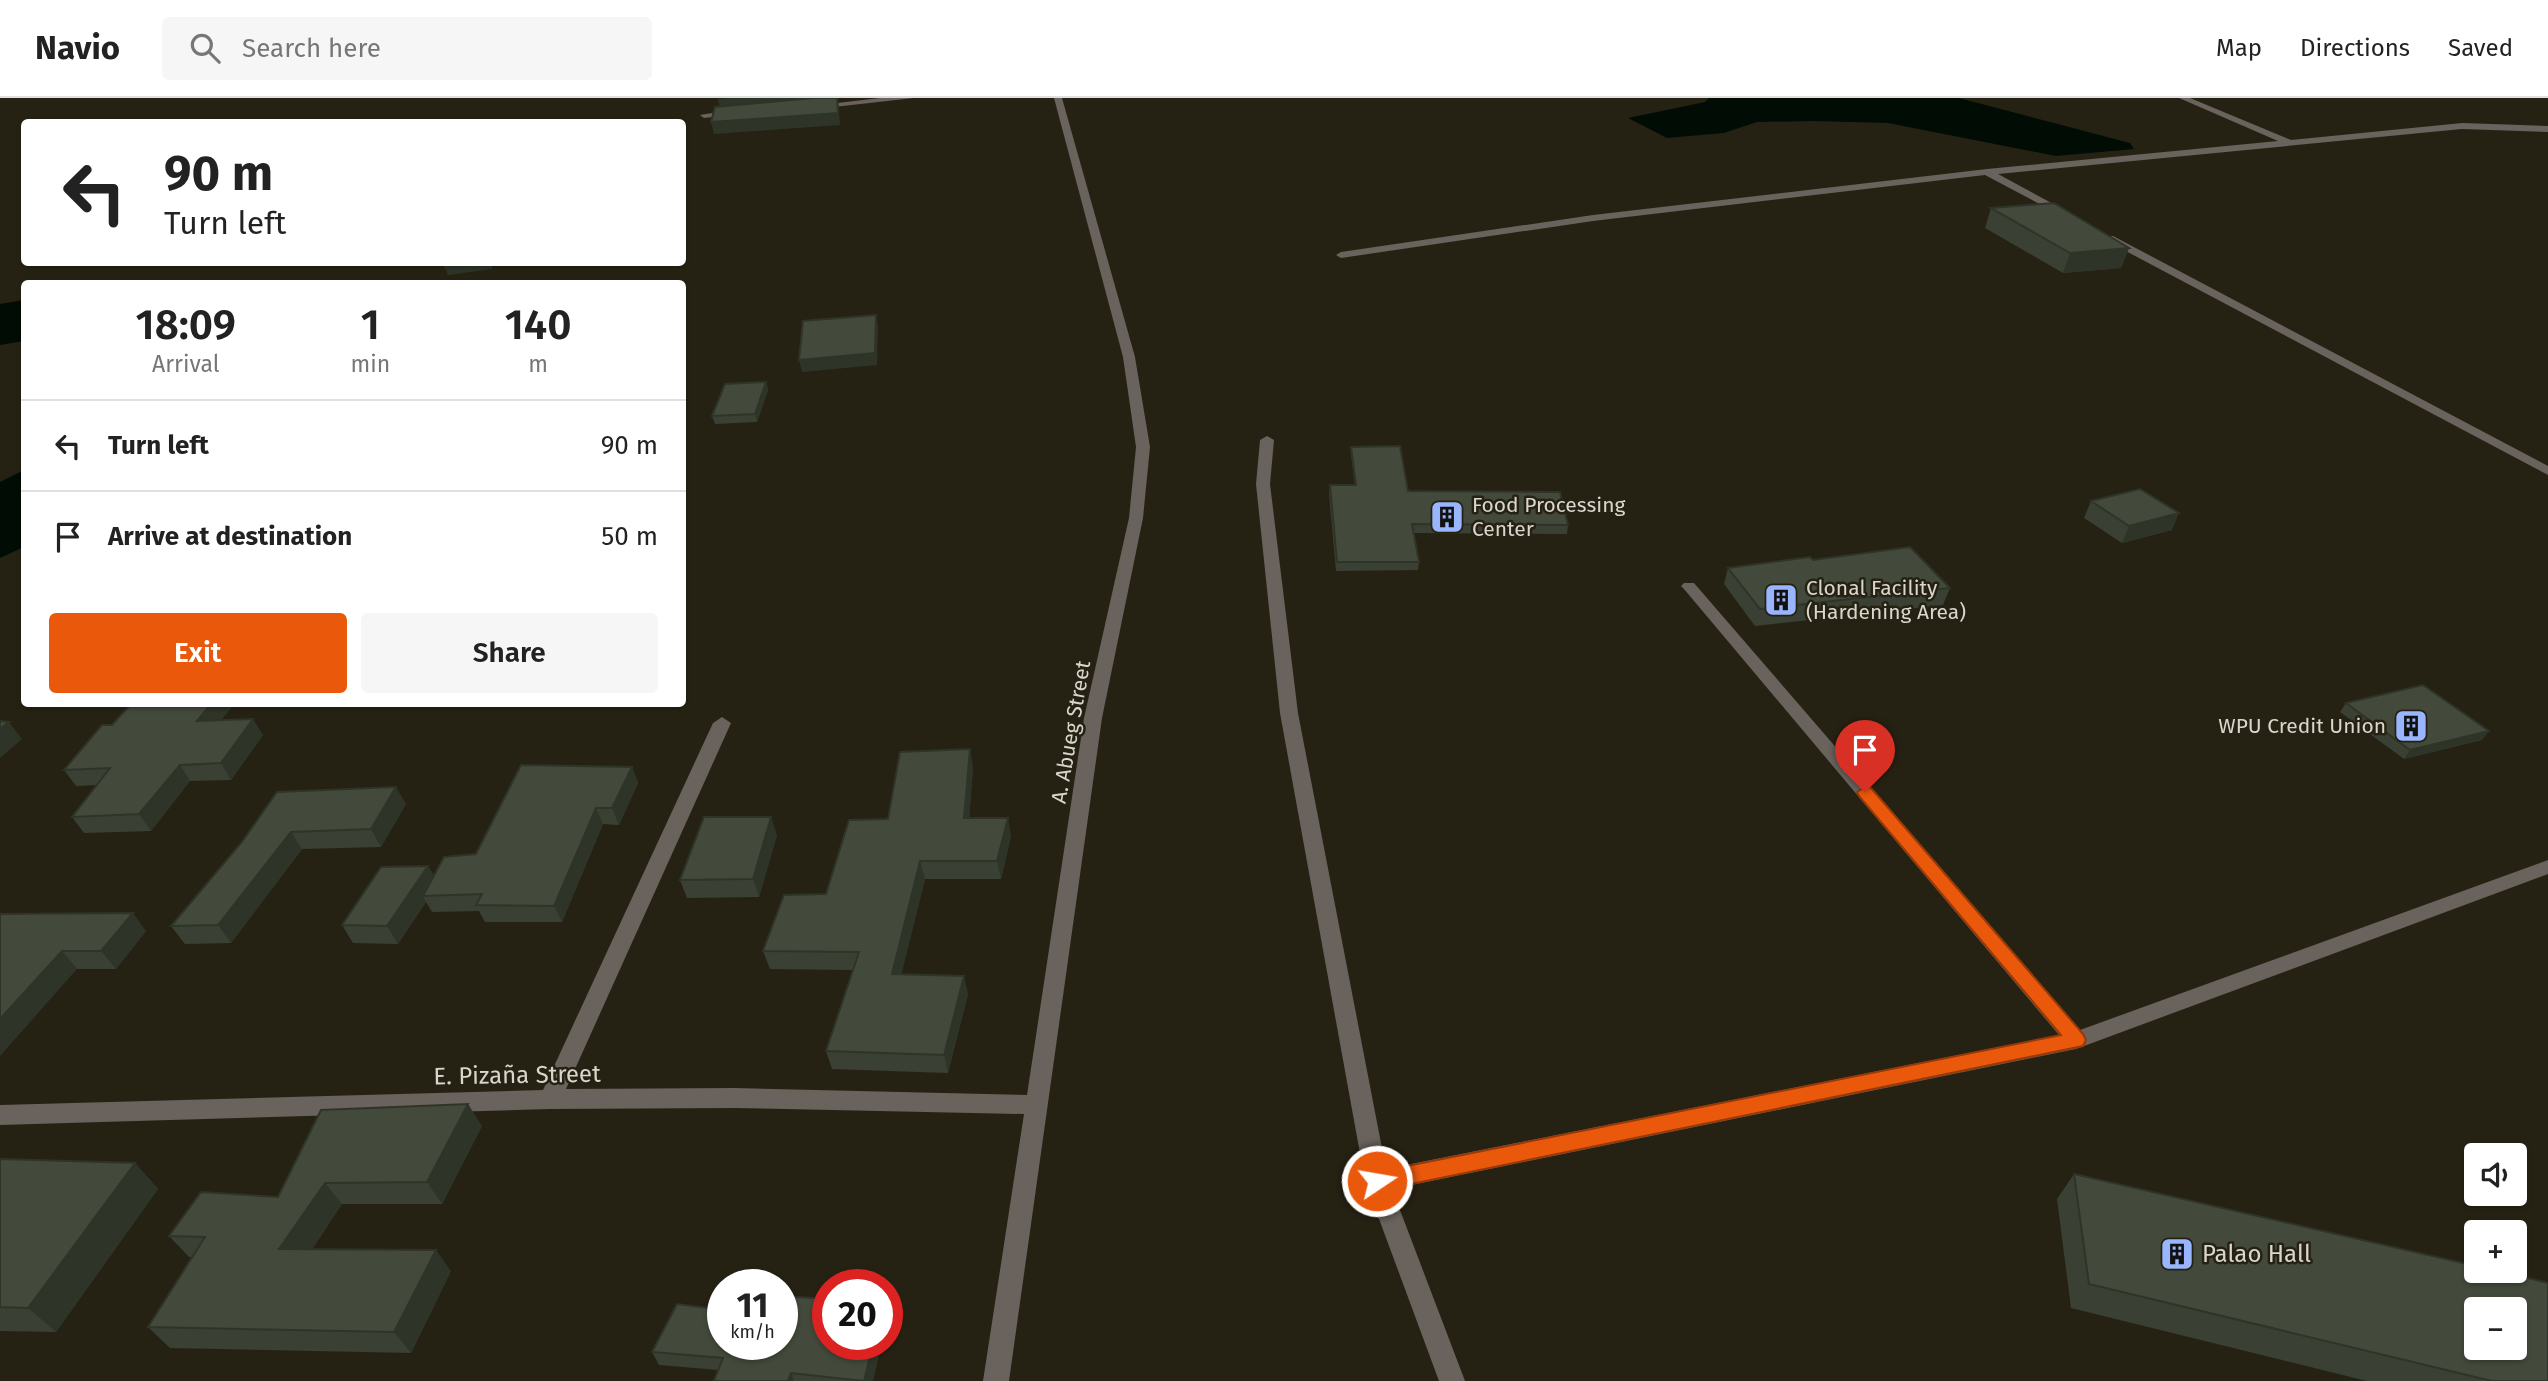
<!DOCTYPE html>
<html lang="en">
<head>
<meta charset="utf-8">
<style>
  body { margin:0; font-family:"Fira Sans",sans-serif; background:#f6f6f6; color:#222; height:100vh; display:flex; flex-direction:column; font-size:26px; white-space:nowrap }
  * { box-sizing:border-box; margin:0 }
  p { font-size:23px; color:#767676 }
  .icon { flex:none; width:38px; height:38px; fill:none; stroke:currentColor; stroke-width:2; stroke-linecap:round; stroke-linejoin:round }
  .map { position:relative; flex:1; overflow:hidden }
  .panel { position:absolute; left:21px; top:182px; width:665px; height:427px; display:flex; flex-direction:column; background:#fff; border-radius:7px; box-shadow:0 2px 5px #0004 }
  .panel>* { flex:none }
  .guide { position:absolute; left:21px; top:21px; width:665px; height:147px; border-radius:7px; box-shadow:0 2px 5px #0004; background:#fff; color:#222; overflow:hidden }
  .buttons { position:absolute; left:2464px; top:1045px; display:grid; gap:14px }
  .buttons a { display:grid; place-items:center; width:63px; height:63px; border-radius:7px; background:#fff; box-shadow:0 2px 5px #0004; font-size:35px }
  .speed { position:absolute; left:707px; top:1171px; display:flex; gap:14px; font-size:35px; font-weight:700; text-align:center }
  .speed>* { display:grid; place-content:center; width:91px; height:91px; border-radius:50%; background:#fff; box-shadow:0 2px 5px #0004; line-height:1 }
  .speed small { font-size:18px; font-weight:400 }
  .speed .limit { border:10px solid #d22; background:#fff; color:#111 }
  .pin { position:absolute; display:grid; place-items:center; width:60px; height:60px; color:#fff; margin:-72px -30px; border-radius:50% 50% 50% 0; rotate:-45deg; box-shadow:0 0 7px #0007 }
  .pin .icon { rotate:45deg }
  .me { position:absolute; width:77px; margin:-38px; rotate:78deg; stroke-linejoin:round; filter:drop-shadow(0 0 5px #0008) }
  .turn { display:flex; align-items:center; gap:24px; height:147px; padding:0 28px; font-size:32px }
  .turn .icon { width:91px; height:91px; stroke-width:2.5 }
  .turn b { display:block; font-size:49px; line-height:60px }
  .eta { display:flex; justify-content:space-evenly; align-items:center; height:119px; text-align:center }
  .eta b { font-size:42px; font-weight:600; line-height:49px }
  .primary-button { display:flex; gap:14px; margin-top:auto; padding:14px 28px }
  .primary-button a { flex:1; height:80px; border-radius:7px; background:#ea580c; color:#fff; font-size:28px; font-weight:600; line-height:80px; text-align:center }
  .primary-button a+a { background:#f6f6f6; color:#222 }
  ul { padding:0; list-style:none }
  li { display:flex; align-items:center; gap:21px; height:91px; padding:0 28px; border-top:2px solid #e0e0e0 }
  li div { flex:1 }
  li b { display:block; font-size:26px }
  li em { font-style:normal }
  header { display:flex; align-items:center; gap:42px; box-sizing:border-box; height:98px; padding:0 35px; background:#fff; border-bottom:2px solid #e0e0e0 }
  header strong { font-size:33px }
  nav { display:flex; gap:38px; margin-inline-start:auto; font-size:24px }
  .search { width:490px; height:63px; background:#f6f6f6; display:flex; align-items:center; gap:18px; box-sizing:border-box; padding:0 24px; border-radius:7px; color:#767676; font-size:26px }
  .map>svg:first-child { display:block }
  .water { fill:#000c04 }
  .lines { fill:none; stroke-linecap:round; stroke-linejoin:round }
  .minor { fill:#69625d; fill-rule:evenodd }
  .wall { fill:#3a4033 }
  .shaded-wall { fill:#2f3429 }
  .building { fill:#434a3b; stroke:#2f3429; stroke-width:2; fill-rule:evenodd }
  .route { fill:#ea580c; stroke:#983908; stroke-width:2 }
  .labels { text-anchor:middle; stroke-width:5; stroke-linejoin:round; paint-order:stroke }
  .poi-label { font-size:21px; fill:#d9d7cd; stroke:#262213; text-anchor:start }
  .street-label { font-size:21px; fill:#d9d7cd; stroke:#262213 }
  .near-street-label { font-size:24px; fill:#d9d7cd; stroke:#262213 }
  .near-poi-label { font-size:24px; fill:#d9d7cd; stroke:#262213; text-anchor:start }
</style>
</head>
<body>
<header>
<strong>Navio</strong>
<div class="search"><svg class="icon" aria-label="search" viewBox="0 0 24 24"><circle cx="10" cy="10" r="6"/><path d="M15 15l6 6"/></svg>Search here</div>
<nav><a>Map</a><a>Directions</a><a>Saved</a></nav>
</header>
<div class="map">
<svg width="2548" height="1283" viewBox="0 0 2548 1283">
  <rect width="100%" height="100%" fill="#262213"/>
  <path class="water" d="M 1709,0 L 1959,0 L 2130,45 L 2134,51 L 2056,58 L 1888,25 L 1814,23 L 1757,24 L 1724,35 L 1667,40 L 1628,20 L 1705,4 Z
    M 24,202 L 24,243 L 0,247 L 0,206 Z
    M 24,372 L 24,449 L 0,460 L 0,384 Z"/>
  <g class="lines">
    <path class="minor" d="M 880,0 L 914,0 L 816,11 L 812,8 Z
      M 1054,0 L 1062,0 L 1135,259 L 1150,349 L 1143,420 L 1102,620 L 1009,1283 L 983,1283 L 1024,1016 L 735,1010 L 550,1011 L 0,1027 L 0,1007 L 543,992 L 713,625 L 722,619 L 731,625 L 566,991 L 735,990 L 1027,997 L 1084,620 L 1129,420 L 1136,349 L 1123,259 Z
      M 2179,0 L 2190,0 L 2291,42 L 2462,25 L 2548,28 L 2548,34 L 2462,31 L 1998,76 L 2070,115 L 2071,117 L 2066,120 L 1985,77 L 1593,123 L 1341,160 L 1336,157 L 1341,154 L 1593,117 L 1987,71 L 2278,43 Z
      M 736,11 L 739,16 L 704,20 L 700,17 Z
      M 2105,138 L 2113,138 L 2548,368 L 2548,377 L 2105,142 Z
      M 1267,338 L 1274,342 L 1270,386 L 1298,615 L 1386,1071 L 2059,937 L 1684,491 L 1681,488 L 1684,485 L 1694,485 L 2080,932 L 2548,762 L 2548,776 L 2076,951 L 1392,1091 L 1465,1283 L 1439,1283 L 1365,1083 L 1280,615 L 1256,386 L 1260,342 Z"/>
  </g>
  <path class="wall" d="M 1991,110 L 2129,150 L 2121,170 L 2063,175 L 1985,130 Z
    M 766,284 L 768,292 L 757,324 L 715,326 L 712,318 Z
    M 1351,349 L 1408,393 L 1568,427 L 1567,436 L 1414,435 L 1419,464 L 1418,472 L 1336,473 L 1329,396 L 1330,387 L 1355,387 L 1351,357 Z
    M 2091,403 L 2172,432 L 2122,445 L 2084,420 Z
    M 1813,462 L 1950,490 L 1943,507 L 1755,528 L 1724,486 L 1728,470 Z
    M 2346,605 L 2489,633 L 2482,642 L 2404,661 L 2340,614 Z
    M 131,606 L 234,606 L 221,622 L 263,637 L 231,682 L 190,683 L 151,733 L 84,735 L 72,719 L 97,687 L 76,688 L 64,672 L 112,627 Z
    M 632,669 L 638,685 L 619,727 L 603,726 L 562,824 L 485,824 L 479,813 L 432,814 L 426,804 L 398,846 L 353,845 L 342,827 L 428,768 L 434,778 Z
    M 973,669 L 969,720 L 1011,738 L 1001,781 L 925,781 L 901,876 L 968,896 L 948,975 L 832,971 L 826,953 L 853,872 L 770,871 L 763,853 L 826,796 Z
    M 406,706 L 381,749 L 302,751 L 231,845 L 185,846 L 171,828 L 242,744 Z
    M 777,737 L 759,799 L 687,800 L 680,782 Z
    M 0,816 L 146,833 L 116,871 L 77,871 Z
    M 482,1028 L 442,1106 L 342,1106 L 312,1151 L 451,1173 L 411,1255 L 170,1250 L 148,1229 L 193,1159 L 189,1159 L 169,1138 Z
    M 0,1061 L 135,1065 L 158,1091 L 56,1234 L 0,1233 Z
    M 2074,1076 L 2548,1283 L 2367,1283 L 2071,1210 L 2057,1101 Z
    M 677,1206 L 873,1283 L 714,1283 L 718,1272 L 659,1267 L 652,1254 Z"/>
  <path class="shaded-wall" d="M 728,0 L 839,0 L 838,1 L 840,27 L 714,36 L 711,24 L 720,10 L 718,1 Z
    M 2129,150 L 2121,170 L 2063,175 L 2070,155 Z
    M 482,164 L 492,164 L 492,171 L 448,177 L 445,170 Z
    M 876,217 L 878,229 L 877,267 L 802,274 L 799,262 Z
    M 766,284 L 768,292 L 757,324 L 755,316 Z
    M 2179,415 L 2172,432 L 2122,445 L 2129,428 Z
    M 211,606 L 234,606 L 207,639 L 197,623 Z
    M 253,621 L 263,637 L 231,682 L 221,665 Z
    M 9,624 L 22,641 L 0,660 L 0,631 Z
    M 2489,633 L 2482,642 L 2404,661 L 2410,652 Z
    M 970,651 L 973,669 L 968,738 L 964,720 Z
    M 180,667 L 190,683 L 151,733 L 139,716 Z
    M 632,669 L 638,685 L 619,727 L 612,710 Z
    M 396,689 L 406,706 L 381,749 L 371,731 Z
    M 596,710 L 603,726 L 562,824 L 554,808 Z
    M 771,719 L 777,737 L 759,799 L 753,781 Z
    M 1008,720 L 1011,738 L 1001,781 L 997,763 Z
    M 291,734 L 302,751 L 231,845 L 218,827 Z
    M 920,763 L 925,781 L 897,894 L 892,876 Z
    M 428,768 L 438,786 L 423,798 L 426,804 L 398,846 L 387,828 Z
    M 133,815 L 146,833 L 116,871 L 101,853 Z
    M 62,853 L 77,871 L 0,958 L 0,921 Z
    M 964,878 L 968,896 L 948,975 L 944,957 Z
    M 468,1006 L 482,1028 L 442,1106 L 427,1084 Z
    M 135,1065 L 158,1091 L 56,1234 L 28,1210 Z
    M 325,1085 L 342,1106 L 298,1173 L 279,1151 Z
    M 436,1152 L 451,1173 L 411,1255 L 394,1234 Z
    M 873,1246 L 882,1246 L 873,1283 L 864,1283 Z
    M 791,1275 L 794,1283 L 788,1283 Z"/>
  <path class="building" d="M 813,0 L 837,0 L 838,15 L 711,24 L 715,9 Z
    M 2054,105 L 2129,150 L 2070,155 L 1991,110 Z
    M 448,164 L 482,164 L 445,170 Z
    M 876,217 L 875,255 L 799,262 L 803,223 Z
    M 766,284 L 755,316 L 712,318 L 725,286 Z
    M 1400,348 L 1408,393 L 1560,394 L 1568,427 L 1412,426 L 1419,464 L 1337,464 L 1330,387 L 1356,387 L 1351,349 Z
    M 2140,391 L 2179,415 L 2129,428 L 2091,403 Z
    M 1910,449 L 1950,490 L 1760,511 L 1728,470 L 1810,459 L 1813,462 Z
    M 2423,587 L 2489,633 L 2410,652 L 2346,605 Z
    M 131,606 L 211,606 L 197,623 L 253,621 L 221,665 L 180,667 L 139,716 L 72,719 L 110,670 L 64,672 L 102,627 L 112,627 Z
    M 0,623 L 9,624 L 0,631 Z
    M 970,651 L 964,720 L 1008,720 L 997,763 L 920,763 L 892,876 L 964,878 L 944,957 L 826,953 L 859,854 L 763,853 L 784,797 L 826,796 L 849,722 L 888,721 L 900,654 Z
    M 521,667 L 632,669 L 612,710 L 596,710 L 554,808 L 476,807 L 482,796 L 423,798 L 444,759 L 476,756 Z
    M 396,689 L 371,731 L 291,734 L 218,827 L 171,828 L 242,744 L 277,694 Z
    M 704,719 L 771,719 L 753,781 L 680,782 Z
    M 428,768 L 387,828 L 342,827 L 381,769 Z
    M 133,815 L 101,853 L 62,853 L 0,921 L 0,816 Z
    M 468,1006 L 427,1084 L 325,1085 L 279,1151 L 436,1152 L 394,1234 L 148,1229 L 205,1139 L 169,1138 L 201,1094 L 278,1099 L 321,1012 Z
    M 0,1061 L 135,1065 L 28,1210 L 0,1209 Z
    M 2074,1076 L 2476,1168 L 2476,1172 L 2495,1172 L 2548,1185 L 2548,1283 L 2492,1283 L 2089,1186 ZM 2476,1211 L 2515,1211 L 2515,1250 L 2476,1250 Z
    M 782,1198 L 828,1201 L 828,1246 L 873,1246 L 864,1283 L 791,1275 L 788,1283 L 714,1283 L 723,1260 L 652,1254 L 677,1206 L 723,1212 L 723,1246 L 782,1246 Z"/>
  <path class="route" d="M 1865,689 L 1871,690 L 2083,936 L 2086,942 L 2083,948 L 1377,1093 L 1370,1090 L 1366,1083 L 1370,1076 L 1377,1074 L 2061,937 L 1859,698 L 1857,694 Z"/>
  <defs>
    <symbol id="building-square" viewBox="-11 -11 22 22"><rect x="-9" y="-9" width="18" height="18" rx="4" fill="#99b5fd" stroke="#262213"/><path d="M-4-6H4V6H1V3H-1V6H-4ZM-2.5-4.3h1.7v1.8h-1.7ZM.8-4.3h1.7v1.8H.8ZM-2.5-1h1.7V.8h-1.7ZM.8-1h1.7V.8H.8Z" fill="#111"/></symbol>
  </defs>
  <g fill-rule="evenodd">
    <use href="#building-square" x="1428" y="400" width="38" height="38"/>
    <use href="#building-square" x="1762" y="483" width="38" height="38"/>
    <use href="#building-square" x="2392" y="609" width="38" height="38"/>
    <use href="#building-square" x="2158" y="1137" width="38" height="38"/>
  </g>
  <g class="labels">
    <g class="poi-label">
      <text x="1472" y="414">Food Processing<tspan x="1472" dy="24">Center</tspan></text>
      <text x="1806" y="497">Clonal Facility<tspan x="1806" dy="24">(Hardening Area)</tspan></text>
      <text x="2386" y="635" text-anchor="end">WPU Credit Union</text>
    </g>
    <g class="street-label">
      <text transform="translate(1071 634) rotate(-80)" y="7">A. Abueg Street</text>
    </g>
    <g class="near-street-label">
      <text transform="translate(517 977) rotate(-1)" y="8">E. Pizaña Street</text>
    </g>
    <g class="near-poi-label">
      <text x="2202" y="1164">Palao Hall</text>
    </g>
  </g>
</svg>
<div class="buttons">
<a><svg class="icon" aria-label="sound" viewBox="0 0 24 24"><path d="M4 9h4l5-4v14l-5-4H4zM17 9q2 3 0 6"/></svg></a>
<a>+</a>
<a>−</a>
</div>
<div class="speed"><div>11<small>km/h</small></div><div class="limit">20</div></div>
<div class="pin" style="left:1865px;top:694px;background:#d93025"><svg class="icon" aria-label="arrive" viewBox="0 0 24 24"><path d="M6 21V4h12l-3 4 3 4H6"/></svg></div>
<svg class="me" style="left:1377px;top:1083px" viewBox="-20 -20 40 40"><circle r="17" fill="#ea580c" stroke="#fff" stroke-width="3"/><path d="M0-11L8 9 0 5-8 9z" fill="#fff"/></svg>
<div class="guide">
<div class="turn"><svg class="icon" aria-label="left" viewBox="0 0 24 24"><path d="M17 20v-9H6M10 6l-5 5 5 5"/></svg><div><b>90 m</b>Turn left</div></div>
</div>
<section class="panel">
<div class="eta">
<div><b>18:09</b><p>Arrival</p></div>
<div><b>1</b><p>min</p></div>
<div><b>140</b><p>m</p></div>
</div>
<ul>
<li><svg class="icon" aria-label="left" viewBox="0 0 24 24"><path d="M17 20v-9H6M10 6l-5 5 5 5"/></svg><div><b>Turn left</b></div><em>90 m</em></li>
<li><svg class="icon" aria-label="arrive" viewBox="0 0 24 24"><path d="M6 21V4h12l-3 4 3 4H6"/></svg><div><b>Arrive at destination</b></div><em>50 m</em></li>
</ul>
<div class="primary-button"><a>Exit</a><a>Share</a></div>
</section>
</div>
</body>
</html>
